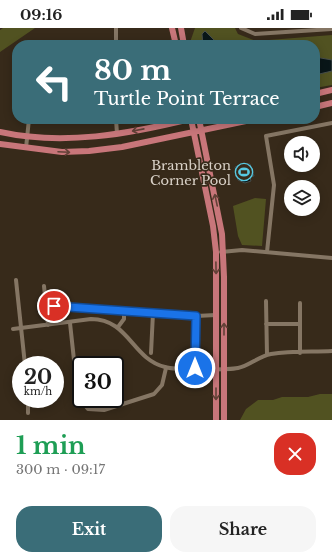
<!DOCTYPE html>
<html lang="en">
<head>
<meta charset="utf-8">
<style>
  body { margin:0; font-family:"Libre Baskerville",serif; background:#f6f6f6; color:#222; height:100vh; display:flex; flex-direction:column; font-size:15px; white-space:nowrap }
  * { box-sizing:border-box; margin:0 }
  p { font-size:13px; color:#767676 }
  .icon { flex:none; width:22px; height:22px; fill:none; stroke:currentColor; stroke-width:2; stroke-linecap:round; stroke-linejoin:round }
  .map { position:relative; height:392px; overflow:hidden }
  .details { display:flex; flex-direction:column; background:#fff; flex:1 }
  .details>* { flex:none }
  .guide { position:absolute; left:12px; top:12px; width:308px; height:84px; border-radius:16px; box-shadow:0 2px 10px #0003; background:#3a6d78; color:#fff; overflow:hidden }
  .buttons { position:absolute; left:284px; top:108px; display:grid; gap:8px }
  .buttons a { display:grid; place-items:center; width:36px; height:36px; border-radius:50%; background:#fff; box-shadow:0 2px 10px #0003; font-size:20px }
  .speed { position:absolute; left:12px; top:328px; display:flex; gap:8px; font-size:20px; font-weight:700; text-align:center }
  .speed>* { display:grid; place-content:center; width:52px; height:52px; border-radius:50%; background:#fff; box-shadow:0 2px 10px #0003; line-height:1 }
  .speed small { font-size:10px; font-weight:400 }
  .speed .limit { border:2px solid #111; border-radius:6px; background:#fff; color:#111 }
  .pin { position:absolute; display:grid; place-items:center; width:34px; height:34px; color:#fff; margin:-17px; border:2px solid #fff; border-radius:50%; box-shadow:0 1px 4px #0007 }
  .me { position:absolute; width:44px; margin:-22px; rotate:0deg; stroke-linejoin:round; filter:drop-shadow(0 0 3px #0008) }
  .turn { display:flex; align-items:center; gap:14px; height:84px; padding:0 16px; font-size:18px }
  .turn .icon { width:52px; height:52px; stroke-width:2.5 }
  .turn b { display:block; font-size:28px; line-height:34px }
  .round { display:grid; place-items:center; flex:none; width:42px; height:42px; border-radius:16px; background:#f6f6f6 }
  .overview { display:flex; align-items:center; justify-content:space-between; height:68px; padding:0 16px }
  h1 { font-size:24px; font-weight:700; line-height:30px; color:#1e9e55 }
  .action { display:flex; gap:8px; margin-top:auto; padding:8px 16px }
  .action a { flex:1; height:46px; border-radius:16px; background:#3a6d78; color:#fff; font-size:16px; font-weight:700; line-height:46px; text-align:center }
  .action a+a { background:#f6f6f6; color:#222 }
  .status { display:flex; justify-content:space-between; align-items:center; height:28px; padding:0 20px; background:#fff; direction:ltr }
  .status svg { height:11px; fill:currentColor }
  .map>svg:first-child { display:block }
  .green { fill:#515221 }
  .water { fill:#091618; stroke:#474e4c }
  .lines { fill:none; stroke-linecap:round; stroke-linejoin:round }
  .street { stroke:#857664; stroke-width:4 }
  .primary { stroke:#c8767a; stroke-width:6 }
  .oneway { stroke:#624137 }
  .route-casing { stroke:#114b97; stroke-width:10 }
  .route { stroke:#1a73e8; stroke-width:7 }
  .labels { text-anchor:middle; stroke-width:3.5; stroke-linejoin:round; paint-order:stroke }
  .poi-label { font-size:13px; fill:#d9d1c7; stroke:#372a1a; text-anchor:end }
</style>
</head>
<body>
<div class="status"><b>09:16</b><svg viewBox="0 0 49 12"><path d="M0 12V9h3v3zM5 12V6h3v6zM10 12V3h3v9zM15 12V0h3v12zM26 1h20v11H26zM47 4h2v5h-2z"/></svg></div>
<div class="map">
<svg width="332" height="392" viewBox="0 0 332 392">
  <rect width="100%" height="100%" fill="#372a1a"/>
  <path class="green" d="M 3,0 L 35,0 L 0,24 L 0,2 Z
    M 195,0 L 235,0 L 238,6 L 256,13 L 332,7 L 332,57 L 315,60 L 315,17 L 189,17 Z
    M 255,170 L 266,171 L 262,218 L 242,217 L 238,208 L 233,178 Z
    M 54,283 L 66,283 L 66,290 L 54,290 Z
    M 320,366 L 332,366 L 332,392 L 240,392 L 246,381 L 258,372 L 273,372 L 282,369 L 308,369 Z"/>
  <path class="water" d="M 205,3 L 219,17 L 203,17 L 202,6 Z
    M 315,29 L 332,32 L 332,43 L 315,47 Z
    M 244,136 L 250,136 L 254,148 L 244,149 L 250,150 L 251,153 L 245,155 L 238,152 L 235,139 Z"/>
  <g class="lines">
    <path class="street" d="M 241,0 L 255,6 L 332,1
      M 116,17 L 116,0
      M 116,91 L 117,106
      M 26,120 L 29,91
      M 221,224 L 242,222 L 332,230
      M 267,224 L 274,157 L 266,108 L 332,95
      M 16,252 L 25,337
      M 44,258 L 48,297
      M 266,273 L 267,327
      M 46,278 L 196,288 L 216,287
      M 70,295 L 78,369 L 88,381 L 104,382 L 154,366 L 162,357 L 166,340
      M 266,296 L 300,296
      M 118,299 L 124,291 L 124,283
      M 13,301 L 91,291 C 129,291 132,331 165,339 C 174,342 228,342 238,340 C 249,338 259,328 271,326 C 291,323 312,324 332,323
      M 151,325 L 153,285
      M 300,325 L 300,275
      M 195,340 L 196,288
      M 28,371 L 28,385"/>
    <path class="primary" d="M 172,0 L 176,17
      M 181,0 L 184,17
      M 315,66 L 332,62
      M 315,79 L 332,75
      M 191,91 L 213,198 L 216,224 L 216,392
      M 199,91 L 222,206 L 224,249 L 224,392
      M 0,104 C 63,118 129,106 190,91
      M 0,116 L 62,124 L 89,123 L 122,119 L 256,91"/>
  </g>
  <defs><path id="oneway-shaft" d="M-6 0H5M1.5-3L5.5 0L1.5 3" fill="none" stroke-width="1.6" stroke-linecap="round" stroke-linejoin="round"/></defs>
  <g class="oneway">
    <use href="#oneway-shaft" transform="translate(138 102) rotate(169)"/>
    <use href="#oneway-shaft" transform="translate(64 124) rotate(3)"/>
    <use href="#oneway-shaft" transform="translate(216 172) rotate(-102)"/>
    <use href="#oneway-shaft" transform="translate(216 240) rotate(89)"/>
    <use href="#oneway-shaft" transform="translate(224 301) rotate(-90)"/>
    <use href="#oneway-shaft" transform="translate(216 366) rotate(90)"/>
  </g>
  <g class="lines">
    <defs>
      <path id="route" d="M 54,278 L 196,288 L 195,340"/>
    </defs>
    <use href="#route" class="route-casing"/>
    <use href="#route" class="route"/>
  </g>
  <defs>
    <symbol id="stadium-ring" viewBox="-11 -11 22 22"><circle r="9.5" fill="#372a1a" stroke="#57c9e2" stroke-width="1.5"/><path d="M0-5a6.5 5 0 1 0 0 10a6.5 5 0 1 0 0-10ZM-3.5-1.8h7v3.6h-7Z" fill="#57c9e2"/></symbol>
  </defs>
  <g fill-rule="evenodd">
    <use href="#stadium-ring" x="234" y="134" width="20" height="20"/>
  </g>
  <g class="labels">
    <g class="poi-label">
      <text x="231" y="142">Brambleton<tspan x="231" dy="15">Corner Pool</tspan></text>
    </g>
  </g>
</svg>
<div class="buttons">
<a><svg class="icon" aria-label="sound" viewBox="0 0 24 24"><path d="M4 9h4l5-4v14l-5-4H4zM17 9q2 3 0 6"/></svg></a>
<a><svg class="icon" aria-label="layers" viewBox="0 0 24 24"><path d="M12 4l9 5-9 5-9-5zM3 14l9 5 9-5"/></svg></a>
</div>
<div class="speed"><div>20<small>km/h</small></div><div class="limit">30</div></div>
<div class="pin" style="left:54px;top:278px;background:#d93025"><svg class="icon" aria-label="arrive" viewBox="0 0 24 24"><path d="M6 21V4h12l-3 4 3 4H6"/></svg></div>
<svg class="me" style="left:195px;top:340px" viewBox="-20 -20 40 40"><circle r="17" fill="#1a73e8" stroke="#fff" stroke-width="3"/><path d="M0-11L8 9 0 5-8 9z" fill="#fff"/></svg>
<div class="guide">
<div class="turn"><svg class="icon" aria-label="left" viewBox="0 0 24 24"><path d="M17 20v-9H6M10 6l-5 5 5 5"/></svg><div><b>80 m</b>Turtle Point Terrace</div></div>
</div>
</div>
<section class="details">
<div class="overview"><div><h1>1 min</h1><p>300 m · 09:17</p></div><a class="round" style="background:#d93025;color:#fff"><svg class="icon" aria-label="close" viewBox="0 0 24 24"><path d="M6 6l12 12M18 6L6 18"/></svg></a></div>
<div class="action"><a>Exit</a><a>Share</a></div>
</section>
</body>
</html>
